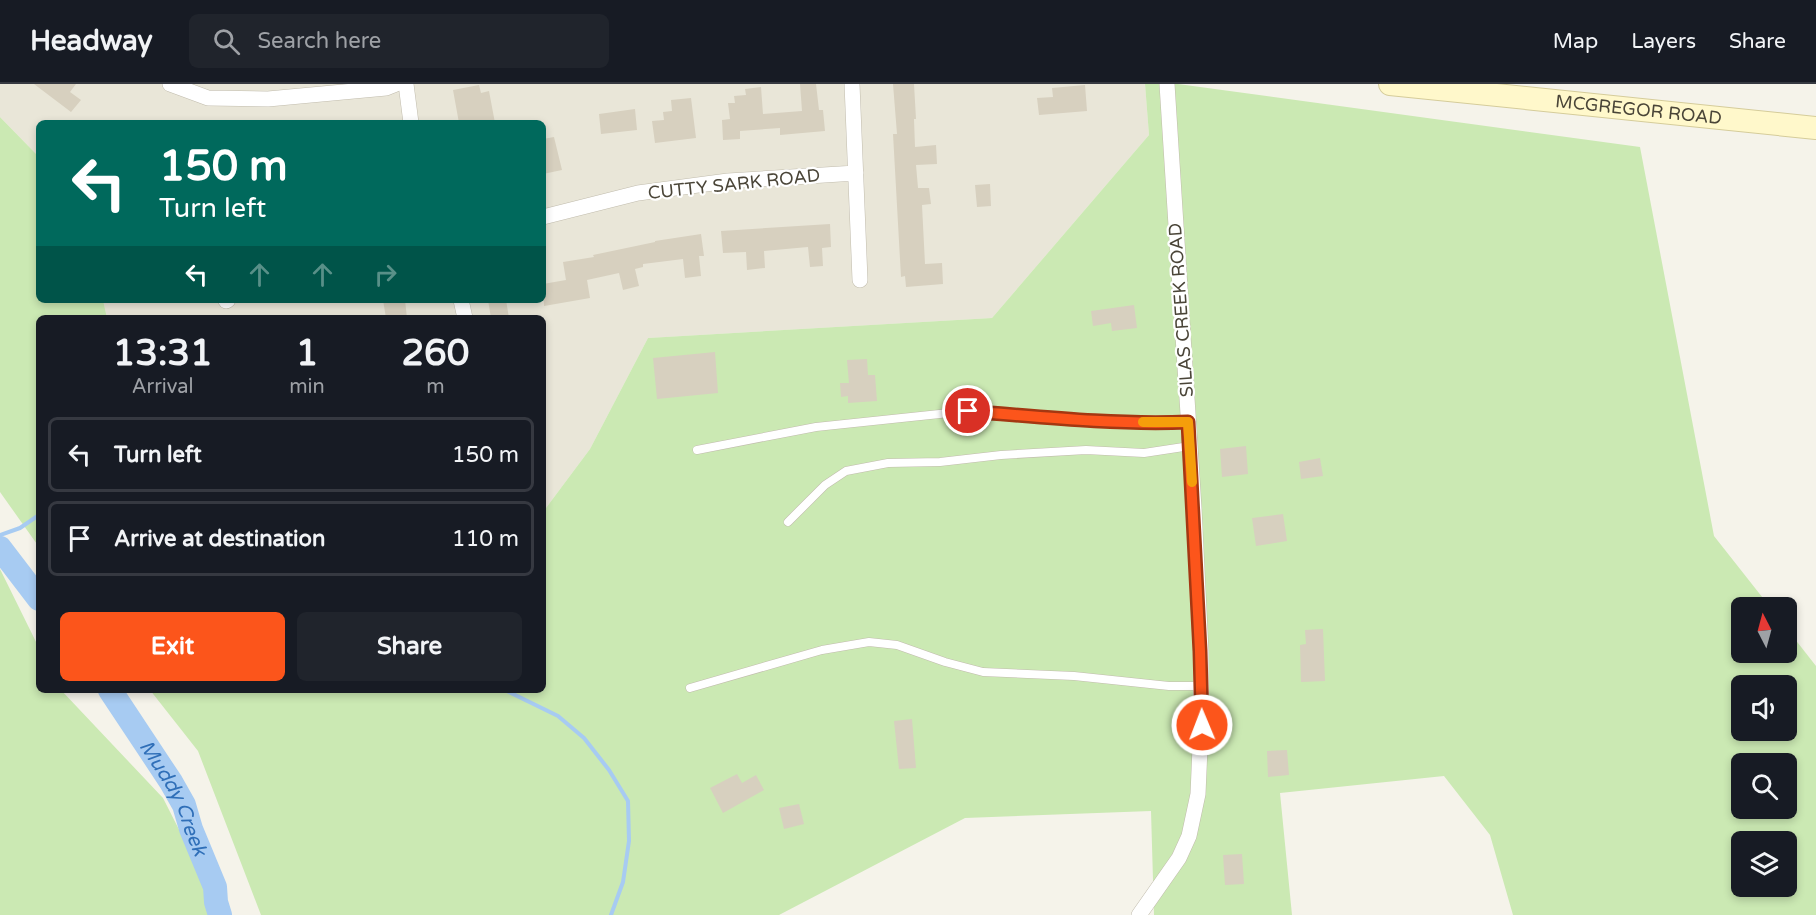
<!DOCTYPE html>
<html lang="en">
<head>
<meta charset="utf-8">
<style>
  body { margin:0; font-family:"Varela Round",sans-serif; background:#20242c; color:#f1f3f6; height:100vh; display:flex; flex-direction:column; font-size:22px; white-space:nowrap }
  * { box-sizing:border-box; margin:0 }
  p { font-size:20px; color:#9ea1a6 }
  .icon { flex:none; width:33px; height:33px; fill:none; stroke:currentColor; stroke-width:2; stroke-linecap:round; stroke-linejoin:round }
  .map { position:relative; flex:1; overflow:hidden }
  .panel { position:absolute; left:36px; top:231px; width:510px; height:378px; display:flex; flex-direction:column; background:#171b24; border-radius:9px; box-shadow:0 3px 9px #0003 }
  .panel>* { flex:none }
  .guide { position:absolute; left:36px; top:36px; width:510px; height:183px; border-radius:9px; box-shadow:0 3px 9px #0003; background:#00695c; color:#fff; overflow:hidden }
  .needle { width:39px; rotate:354deg }
  .buttons { position:absolute; left:1731px; top:513px; display:grid; gap:12px }
  .buttons a { display:grid; place-items:center; width:66px; height:66px; border-radius:9px; background:#171b24; box-shadow:0 3px 9px #0003; font-size:30px }
  .pin { position:absolute; display:grid; place-items:center; width:51px; height:51px; color:#fff; margin:-26px; border:3px solid #fff; border-radius:50%; box-shadow:0 2px 6px #0007 }
  .me { position:absolute; width:66px; margin:-33px; rotate:359deg; stroke-linejoin:round; filter:drop-shadow(0 0 4px #0008) }
  .turn { display:flex; align-items:center; gap:21px; height:126px; padding:0 24px; font-size:27px }
  .turn .icon { width:78px; height:78px; stroke-width:2.5 }
  .turn b { display:block; font-size:42px; line-height:51px }
  .lanes { display:flex; align-items:center; height:57px; padding:0 24px; background:#0003; justify-content:center; gap:30px; direction:ltr }
  .lanes .off { opacity:.35 }
  .eta { display:flex; justify-content:space-evenly; align-items:center; height:102px; text-align:center }
  .eta b { font-size:36px; font-weight:700; line-height:42px }
  .cta { display:flex; gap:12px; margin-top:auto; padding:12px 24px }
  .cta a { flex:1; height:69px; border-radius:9px; background:#fc551b; color:#fff; font-size:24px; font-weight:700; line-height:69px; text-align:center }
  .cta a+a { background:#20242c; color:#f1f3f6 }
  ul { padding:0; list-style:none }
  li { display:flex; align-items:center; gap:18px; height:75px; margin:0 12px 9px; padding:0 12px; border:3px solid #363941; border-radius:9px }
  li div { flex:1 }
  li b { display:block; font-size:22px }
  li em { font-style:normal }
  header { display:flex; align-items:center; gap:36px; box-sizing:border-box; height:84px; padding:0 30px; background:#171b24; border-bottom:2px solid #363941 }
  header strong { font-size:28px }
  nav { display:flex; gap:33px; margin-inline-start:auto; font-size:21px }
  .search { width:420px; height:54px; background:#20242c; display:flex; align-items:center; gap:15px; box-sizing:border-box; padding:0 21px; border-radius:9px; color:#9ea1a6; font-size:22px }
  .map>svg:first-child { display:block }
  .residential { fill:#e9e6d8 }
  .green { fill:#cbe9b3; fill-rule:evenodd }
  .lines { fill:none; stroke-linecap:round; stroke-linejoin:round }
  .stream { stroke:#a7cbf2; stroke-width:4 }
  .river { stroke:#a7cbf2; stroke-width:24 }
  .building { fill:#d7d0bf }
  .lane-casing { stroke:#c1bcad; stroke-width:9 }
  .street-casing { stroke:#c1bcad; stroke-width:16 }
  .secondary-casing { stroke:#d5cc9a; stroke-width:24 }
  .lane { stroke:#fff; stroke-width:8 }
  .street { stroke:#fff; stroke-width:15 }
  .secondary { stroke:#fff8cb; stroke-width:22 }
  .route-casing { stroke:#a43712; stroke-width:15 }
  .route { stroke:#fc551b; stroke-width:10 }
  .slow { stroke:#f59e0b; stroke-width:10 }
  .labels { text-anchor:middle; stroke-width:4.5; stroke-linejoin:round; paint-order:stroke }
  .street-label { font-size:18px; fill:#4a4538; stroke:#fff }
  .water-label { font-size:20px; font-style:italic; fill:#2f6fb8; stroke:#fff }
</style>
</head>
<body>
<header>
<strong>Headway</strong>
<div class="search"><svg class="icon" aria-label="search" viewBox="0 0 24 24"><circle cx="10" cy="10" r="6"/><path d="M15 15l6 6"/></svg>Search here</div>
<nav><a>Map</a><a>Layers</a><a>Share</a></nav>
</header>
<div class="map">
<svg width="1816" height="831" viewBox="0 0 1816 831">
  <rect width="100%" height="100%" fill="#f5f3ea"/>
  <path class="residential" d="M 0,0 L 1145,0 L 1149,51 L 992,234 L 648,254 L 590,365 L 543,428 L 543,234 L 107,234 L 103,216 L 543,216 L 543,39 L 39,39 L 39,73 L 0,33 Z"/>
  <path class="green" d="M 1145,0 L 1178,0 L 1640,63 L 1714,452 L 1770,523 L 1742,524 L 1742,568 L 1786,568 L 1787,545 L 1816,582 L 1816,831 L 1513,831 L 1490,751 L 1444,692 L 1280,709 L 1292,831 L 1154,831 L 1151,727 L 965,734 L 779,831 L 261,831 L 198,667 L 150,606 L 543,606 L 543,428 L 590,365 L 648,254 L 992,234 L 1149,51 ZM 1742,602 L 1786,602 L 1786,646 L 1742,646 ZM 1742,680 L 1786,680 L 1786,724 L 1742,724 ZM 1742,758 L 1786,758 L 1786,802 L 1742,802 Z
    M 0,33 L 39,73 L 39,216 L 103,216 L 107,234 L 39,234 L 39,463 L 0,408 Z
    M 0,485 L 39,564 L 39,606 L 61,606 L 163,714 L 199,785 L 212,831 L 0,831 Z"/>
  <g class="lines">
    <path class="stream" d="M 0,451 L 20,444 L 39,431
      M 505,606 L 558,632 L 584,654 L 609,686 L 628,717 L 629,757 L 623,798 L 611,831"/>
    <g class="river">
      <path d="M 0,464 L 39,515"/>
      <path id="s1" d="M 110,606 L 171,698 L 184,721 L 191,745 L 215,803 L 216,818 L 220,831"/>
    </g>
  </g>
  <path class="building" d="M 34,0 L 76,0 L 70,8 L 81,16 L 71,28 Z
    M 800,0 L 816,0 L 819,26 L 823,26 L 825,47 L 780,51 L 780,44 L 740,47 L 740,55 L 723,56 L 722,36 L 730,35 L 728,19 L 735,19 L 734,12 L 746,11 L 745,5 L 761,3 L 763,30 L 802,27 Z
    M 893,0 L 914,0 L 916,35 L 914,35 L 915,63 L 936,61 L 937,80 L 916,81 L 918,104 L 929,104 L 931,120 L 922,121 L 925,180 L 942,179 L 943,200 L 906,203 L 905,192 L 901,193 L 893,50 L 897,50 Z
    M 479,1 L 481,9 L 489,7 L 495,39 L 459,39 L 453,6 Z
    M 1085,1 L 1087,27 L 1039,31 L 1037,14 L 1053,13 L 1052,4 Z
    M 691,14 L 696,54 L 655,59 L 652,37 L 664,36 L 663,28 L 672,27 L 671,16 Z
    M 635,25 L 637,46 L 601,50 L 599,30 Z
    M 554,53 L 562,86 L 543,90 L 543,55 Z
    M 990,100 L 991,122 L 977,123 L 975,101 Z
    M 830,140 L 831,163 L 822,164 L 823,182 L 810,183 L 808,163 L 764,167 L 765,184 L 747,186 L 746,168 L 723,169 L 721,147 Z
    M 701,150 L 704,172 L 699,172 L 701,192 L 685,194 L 683,175 L 643,180 L 643,183 L 635,185 L 639,202 L 623,206 L 619,189 L 587,196 L 590,214 L 544,222 L 543,200 L 566,196 L 563,178 L 594,173 L 593,171 L 655,158 L 655,157 Z
    M 383,216 L 405,216 L 407,234 L 386,234 Z
    M 488,216 L 506,216 L 509,234 L 491,234 Z
    M 1134,221 L 1137,244 L 1112,247 L 1111,239 L 1093,242 L 1091,227 Z
    M 715,268 L 718,309 L 657,315 L 653,274 Z
    M 867,275 L 868,291 L 875,291 L 877,317 L 848,319 L 848,312 L 841,313 L 840,299 L 849,299 L 847,276 Z
    M 1246,362 L 1248,390 L 1222,393 L 1220,365 Z
    M 1320,374 L 1323,392 L 1301,395 L 1299,378 Z
    M 1283,430 L 1287,457 L 1256,462 L 1252,434 Z
    M 1323,545 L 1325,597 L 1301,598 L 1300,561 L 1306,560 L 1305,546 Z
    M 912,635 L 916,684 L 899,685 L 894,637 Z
    M 1287,666 L 1289,691 L 1268,693 L 1267,667 Z
    M 737,690 L 742,699 L 756,691 L 764,706 L 723,729 L 710,704 Z
    M 799,720 L 804,740 L 784,745 L 779,724 Z
    M 1242,770 L 1244,800 L 1225,801 L 1223,771 Z"/>
  <g class="lines">
    <defs>
      <path id="lane" d="M 697,366 L 816,343 L 968,327 L 1065,335 L 1156,339 L 1188,338
        M 788,438 L 825,401 L 846,387 L 888,379 L 940,378 L 1001,371 L 1086,366 L 1144,369 L 1190,362
        M 690,604 L 822,566 L 869,558 L 897,561 L 945,578 L 983,588 L 1074,592 L 1169,602 L 1201,602"/>
      <path id="street" d="M 170,0 L 208,14 L 268,15 L 386,4 L 396,0
        M 406,0 L 411,39
        M 852,0 L 860,196
        M 543,133 L 638,109 L 728,97 L 856,89
        M 461,216 L 465,234
        M 226,217 L 228,216
        M 1139,831 L 1179,774 L 1189,752 L 1198,710 L 1201,641 L 1201,567 L 1194,424 L 1167,0"/>
      <g id="secondary">
        <path id="s2" d="M 1390,0 L 1816,44"/>
      </g>
    </defs>
    <use href="#lane" class="lane-casing"/>
    <use href="#street" class="street-casing"/>
    <use href="#secondary" class="secondary-casing"/>
    <use href="#lane" class="lane"/>
    <use href="#street" class="street"/>
    <use href="#secondary" class="secondary"/>
  </g>
  <g class="lines">
    <defs>
      <path id="route" d="M 968,327 C 1041,333 1115,341 1188,338 L 1200,567 L 1202,641"/>
    </defs>
    <use href="#route" class="route-casing"/>
    <use href="#route" class="route"/>
    <path class="slow" d="M 1143,338 L 1188,338 L 1192,398"/>
  </g>
  <g class="labels">
    <g class="street-label">
      <text dy="6" stroke="none"><textPath href="#s2" startOffset="250">MCGREGOR ROAD</textPath></text>
      <text transform="translate(734 100) rotate(-6)" y="6">CUTTY SARK ROAD</text>
      <text transform="translate(1181 226) rotate(-94)" y="6">SILAS CREEK ROAD</text>
    </g>
    <g class="water-label">
      <text dy="7" stroke="none"><textPath href="#s1" startOffset="126">Muddy Creek</textPath></text>
    </g>
  </g>
</svg>
<div class="buttons">
<a><svg class="needle" viewBox="-14 -14 28 28"><path d="M0-13l5 13h-10z" fill="#e53935"/><path d="M0 13l5-13h-10z" fill="#9ea1a6"/></svg></a>
<a><svg class="icon" aria-label="sound" viewBox="0 0 24 24"><path d="M4 9h4l5-4v14l-5-4H4zM17 9q2 3 0 6"/></svg></a>
<a><svg class="icon" aria-label="search" viewBox="0 0 24 24"><circle cx="10" cy="10" r="6"/><path d="M15 15l6 6"/></svg></a>
<a><svg class="icon" aria-label="layers" viewBox="0 0 24 24"><path d="M12 4l9 5-9 5-9-5zM3 14l9 5 9-5"/></svg></a>
</div>
<div class="pin" style="left:968px;top:327px;background:#d93025"><svg class="icon" aria-label="arrive" viewBox="0 0 24 24"><path d="M6 21V4h12l-3 4 3 4H6"/></svg></div>
<svg class="me" style="left:1202px;top:641px" viewBox="-20 -20 40 40"><circle r="17" fill="#fc551b" stroke="#fff" stroke-width="3"/><path d="M0-11L8 9 0 5-8 9z" fill="#fff"/></svg>
<div class="guide">
<div class="turn"><svg class="icon" aria-label="left" viewBox="0 0 24 24"><path d="M17 20v-9H6M10 6l-5 5 5 5"/></svg><div><b>150 m</b>Turn left</div></div>
<div class="lanes"><svg class="icon" aria-label="left" viewBox="0 0 24 24"><path d="M17 20v-9H6M10 6l-5 5 5 5"/></svg><svg class="icon off" aria-label="ahead" viewBox="0 0 24 24"><path d="M12 20V5M6 11l6-6 6 6"/></svg><svg class="icon off" aria-label="ahead" viewBox="0 0 24 24"><path d="M12 20V5M6 11l6-6 6 6"/></svg><svg class="icon off" aria-label="right" viewBox="0 0 24 24"><path d="M7 20v-9h11M14 6l5 5-5 5"/></svg></div>
</div>
<section class="panel">
<div class="eta">
<div><b>13:31</b><p>Arrival</p></div>
<div><b>1</b><p>min</p></div>
<div><b>260</b><p>m</p></div>
</div>
<ul>
<li><svg class="icon" aria-label="left" viewBox="0 0 24 24"><path d="M17 20v-9H6M10 6l-5 5 5 5"/></svg><div><b>Turn left</b></div><em>150 m</em></li>
<li><svg class="icon" aria-label="arrive" viewBox="0 0 24 24"><path d="M6 21V4h12l-3 4 3 4H6"/></svg><div><b>Arrive at destination</b></div><em>110 m</em></li>
</ul>
<div class="cta"><a>Exit</a><a>Share</a></div>
</section>
</div>
</body>
</html>
